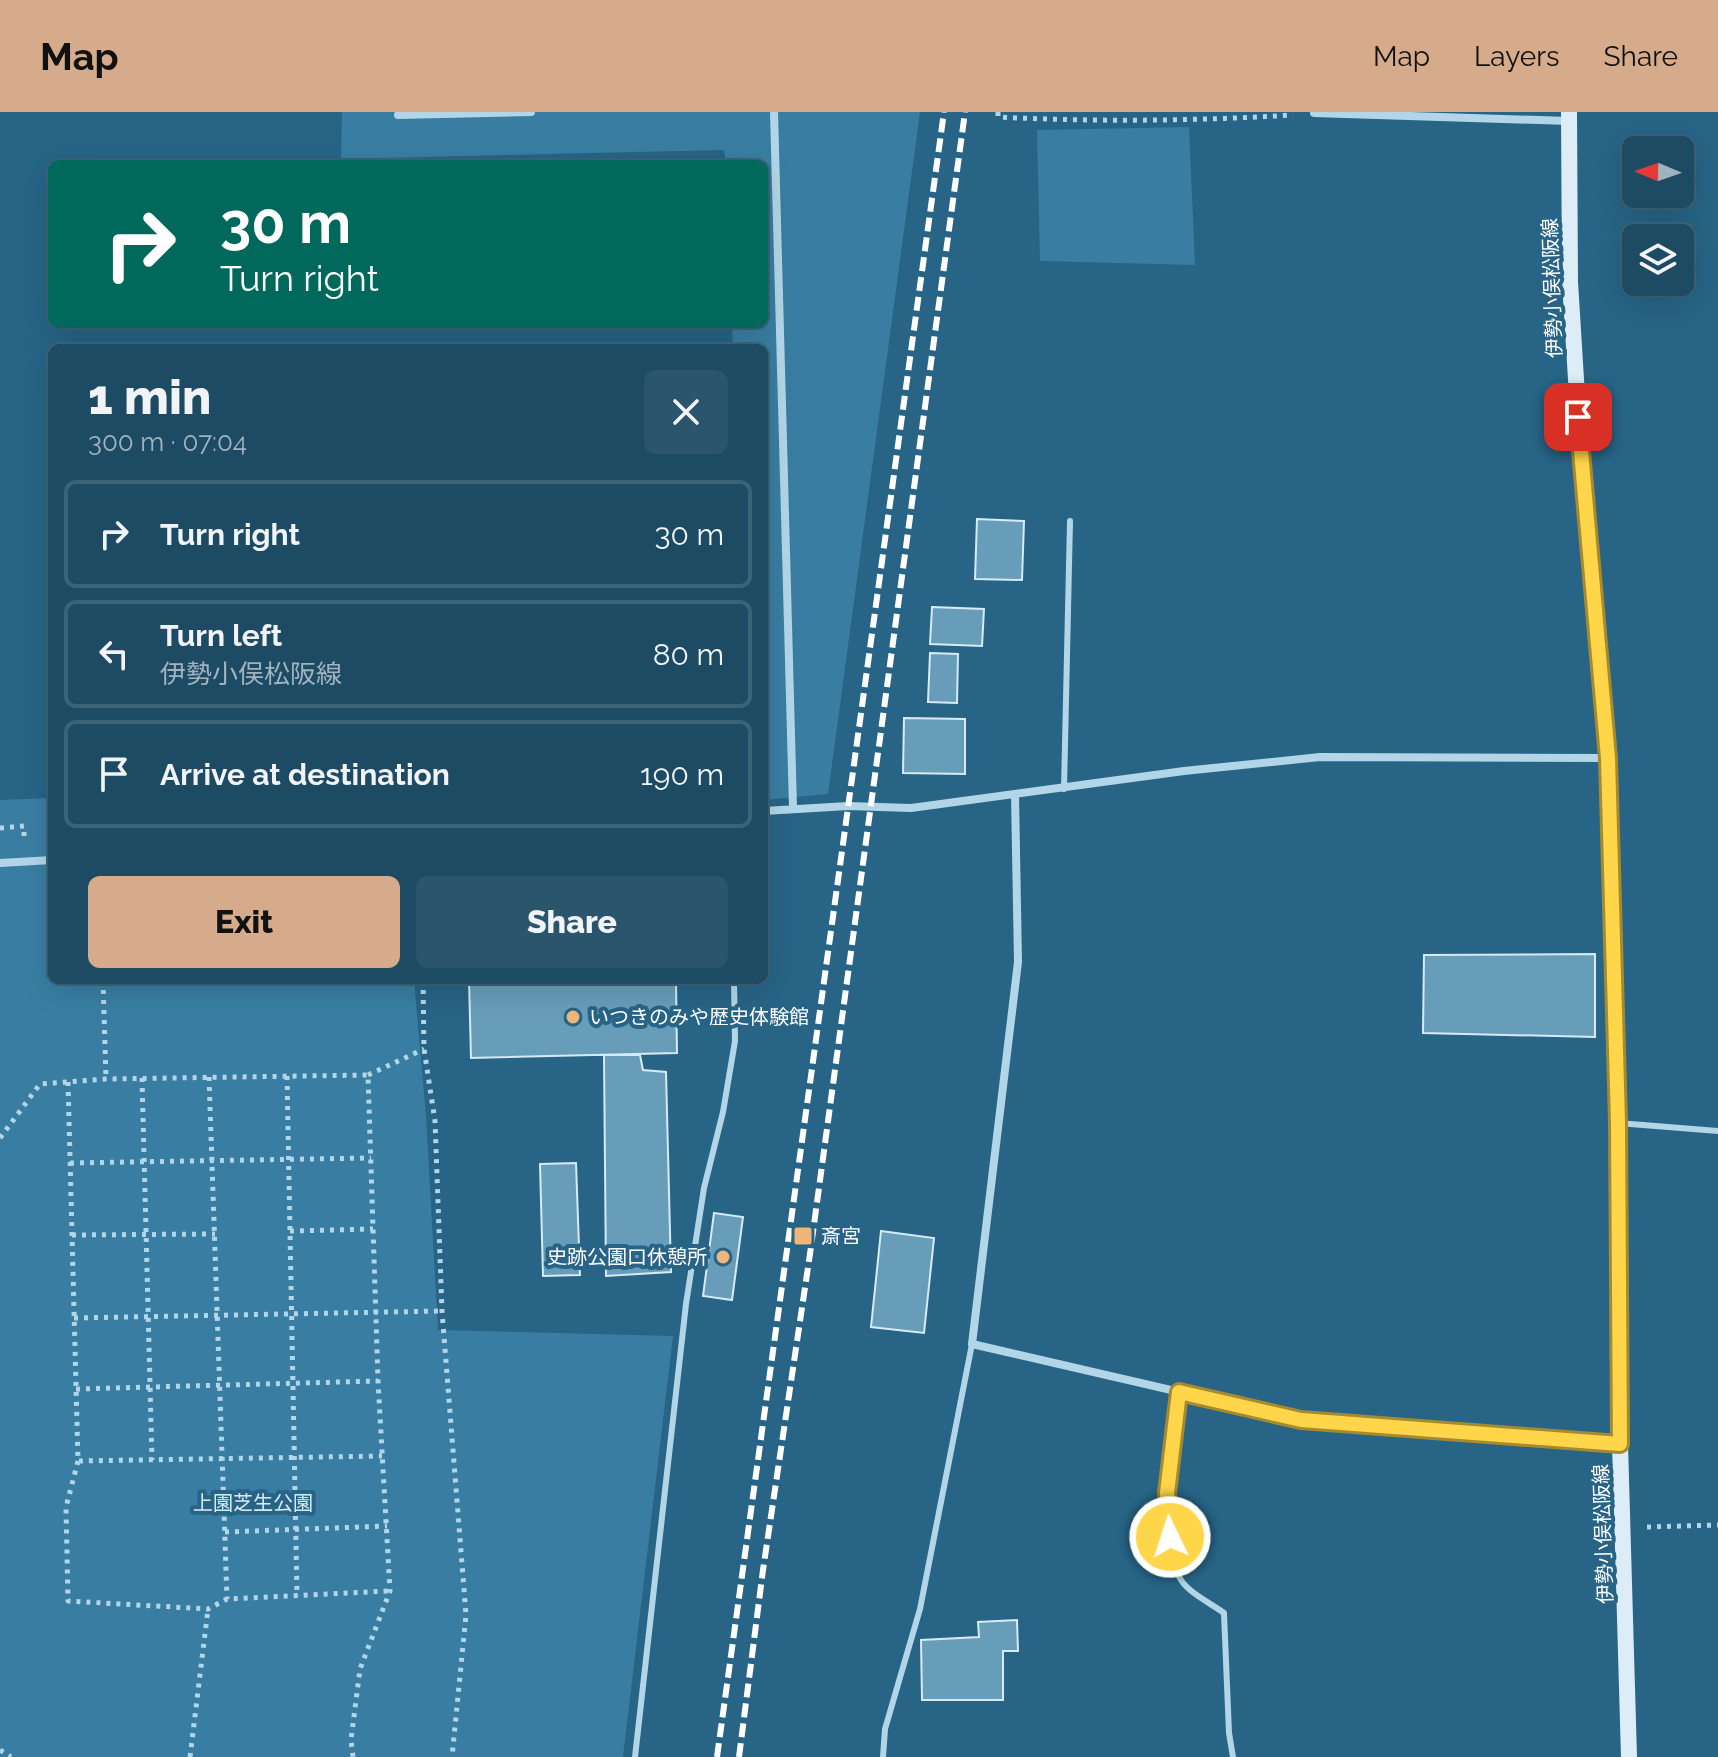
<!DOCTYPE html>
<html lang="en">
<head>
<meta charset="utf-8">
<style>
  body { margin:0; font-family:Raleway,"Noto Sans JP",sans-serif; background:#2a556d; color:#f1f3f6; height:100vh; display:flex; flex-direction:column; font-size:30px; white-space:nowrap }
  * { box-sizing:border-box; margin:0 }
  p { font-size:26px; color:#a0b3bf }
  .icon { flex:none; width:44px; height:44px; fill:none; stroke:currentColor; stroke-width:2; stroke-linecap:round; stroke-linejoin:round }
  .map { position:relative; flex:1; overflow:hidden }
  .details { position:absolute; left:48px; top:232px; width:720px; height:640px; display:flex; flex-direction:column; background:#1d4b64; border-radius:12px; box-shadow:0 8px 32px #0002,0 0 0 2px #3b6378 }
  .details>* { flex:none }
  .top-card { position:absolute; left:48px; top:48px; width:720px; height:168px; border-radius:12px; box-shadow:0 8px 32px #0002,0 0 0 2px #3b6378; background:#00695c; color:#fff; overflow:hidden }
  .needle { width:52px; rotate:272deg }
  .fabs { position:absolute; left:1622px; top:24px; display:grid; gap:16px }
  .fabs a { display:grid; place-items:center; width:72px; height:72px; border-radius:12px; background:#1d4b64; box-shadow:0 8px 32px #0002,0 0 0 2px #3b6378; font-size:40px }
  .pin { position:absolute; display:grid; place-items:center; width:68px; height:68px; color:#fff; margin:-34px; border-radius:16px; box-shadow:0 4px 12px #0006 }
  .me { position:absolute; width:88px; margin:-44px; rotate:356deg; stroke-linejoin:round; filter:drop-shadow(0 0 6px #0008) }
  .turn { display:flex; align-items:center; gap:28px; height:168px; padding:0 40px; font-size:36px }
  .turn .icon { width:104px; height:104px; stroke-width:2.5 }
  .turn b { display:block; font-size:56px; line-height:68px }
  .round { display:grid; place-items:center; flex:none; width:84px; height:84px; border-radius:12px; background:#2a556d }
  .summary { display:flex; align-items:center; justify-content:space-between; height:136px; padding:0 40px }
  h1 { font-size:48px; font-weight:800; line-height:60px }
  .cta { display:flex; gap:16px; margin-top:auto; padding:16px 40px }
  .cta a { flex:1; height:92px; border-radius:12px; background:#d6ab8b; color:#111; font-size:32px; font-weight:800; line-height:92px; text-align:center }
  .cta a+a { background:#2a556d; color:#f1f3f6 }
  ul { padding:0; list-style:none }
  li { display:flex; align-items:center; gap:24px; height:108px; margin:0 16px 12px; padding:0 24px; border:4px solid #3b6378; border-radius:12px }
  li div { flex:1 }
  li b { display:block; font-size:30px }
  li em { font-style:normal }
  header { display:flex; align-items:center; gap:48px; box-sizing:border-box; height:112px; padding:0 40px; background:#d6ab8b; color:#111 }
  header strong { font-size:38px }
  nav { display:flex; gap:44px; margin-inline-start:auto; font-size:28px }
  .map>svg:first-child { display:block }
  .green { fill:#397ea2 }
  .building { fill:#689db9; stroke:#d6ebf6; stroke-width:2 }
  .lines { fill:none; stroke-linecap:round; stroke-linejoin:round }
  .path { stroke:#b2d6e8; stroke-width:5; stroke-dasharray:4 6; stroke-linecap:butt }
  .lane { stroke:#b2d6e8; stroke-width:6 }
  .street { stroke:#b2d6e8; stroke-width:8 }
  .secondary { stroke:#dcedf7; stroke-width:16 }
  .rail { stroke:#fff; stroke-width:6; stroke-dasharray:14 6; stroke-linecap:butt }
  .route-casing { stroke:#a68a30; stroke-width:20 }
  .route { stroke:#ffd54a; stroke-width:14 }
  .poi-dot { fill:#f0b578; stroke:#276486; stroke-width:3 }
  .labels { text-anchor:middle; stroke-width:8; stroke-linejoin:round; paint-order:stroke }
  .street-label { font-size:20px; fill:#fff; stroke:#276486 }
  .poi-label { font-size:20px; fill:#fff; stroke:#276486; text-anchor:start }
  .park-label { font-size:20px; fill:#d6ebf6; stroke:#276486 }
</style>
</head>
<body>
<header>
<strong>Map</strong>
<nav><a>Map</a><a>Layers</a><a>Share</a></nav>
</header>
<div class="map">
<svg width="1718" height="1645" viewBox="0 0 1718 1645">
  <rect width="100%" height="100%" fill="#276486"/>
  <path class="green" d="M 342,0 L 920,0 L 828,682 L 764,688 L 764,236 L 733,236 L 732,212 L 764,212 L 764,52 L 726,52 L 724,38 L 341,47 Z
    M 1189,15 L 1195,153 L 1040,149 L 1037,18 Z
    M 52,686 L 52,868 L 414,868 L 426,1004 L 438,1218 L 673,1224 L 623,1645 L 0,1645 L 0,688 Z"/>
  <path class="building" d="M 977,407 L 1024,409 L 1022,468 L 975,467 Z
    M 932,495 L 984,497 L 982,534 L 930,532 Z
    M 930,541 L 958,542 L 957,591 L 928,590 Z
    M 904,606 L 965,607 L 965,662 L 903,661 Z
    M 1595,842 L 1595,925 L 1423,921 L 1424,843 Z
    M 469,868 L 676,868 L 677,941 L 471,946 Z
    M 604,943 L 640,943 L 643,958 L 666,960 L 671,1160 L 606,1164 Z
    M 576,1051 L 580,1163 L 543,1164 L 540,1052 Z
    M 714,1101 L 743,1105 L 732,1188 L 703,1184 Z
    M 881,1119 L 934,1126 L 924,1221 L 871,1215 Z
    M 1017,1508 L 1018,1539 L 1003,1539 L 1003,1588 L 922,1588 L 921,1528 L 979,1525 L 978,1510 Z"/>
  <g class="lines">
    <path class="path" d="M 998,0 L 998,5 C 1097,10 1195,9 1293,3
      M 0,716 L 24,714 L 24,729
      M 103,868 L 106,967
      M 423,868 L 424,937 L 435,1009 L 442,1199 L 466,1503 L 452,1645
      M 368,963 L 424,937
      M 287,964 L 297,1484
      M 209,965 L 227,1487
      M 142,966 L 152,1348
      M 68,970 L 78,1349 L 382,1344
      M 0,1026 L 40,972 L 106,967 L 368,963 L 378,1269 L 390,1479 L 360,1557 L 351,1628 L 353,1645
      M 70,1051 L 371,1046
      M 290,1119 L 373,1117
      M 72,1123 L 215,1122
      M 74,1206 L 442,1199
      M 76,1277 L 378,1269
      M 78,1349 L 66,1395 L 68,1489 L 208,1497 L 227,1487 L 390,1479
      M 1647,1415 L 1718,1413
      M 225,1420 L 387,1414
      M 0,1638 L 11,1645
      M 190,1645 L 208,1497"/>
    <path class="lane" d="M 1064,677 L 1070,409
      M 1618,1011 L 1718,1019
      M 1179,1280 C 1173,1329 1154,1425 1181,1468 C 1189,1481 1212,1492 1224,1501 L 1229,1621 L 1233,1645
      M 635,1645 L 686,1192 L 704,1076 L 723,1000 L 735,929 L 734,868
      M 883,1645 L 885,1617 L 920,1497 L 972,1232"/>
    <path class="street" d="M 774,0 L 793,696
      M 1314,1 L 1569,9
      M 398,3 L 531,0
      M 1015,683 L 1018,850 L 972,1232 L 1301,1308 L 1620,1332
      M 764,699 L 848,694 L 911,696 L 1184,659 L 1320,645 L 1608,646
      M 0,751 L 52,748"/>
    <path class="secondary" d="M 1569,0 L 1570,170 L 1580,332 L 1608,646 L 1618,1011 L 1620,1332 L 1629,1645"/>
    <path class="rail" d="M 717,1645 L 944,0
      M 739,1645 L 763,1458 L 810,1142 L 965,0"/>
  </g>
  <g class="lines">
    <defs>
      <path id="route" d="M 1170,1425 L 1167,1381 L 1179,1280 L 1301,1308 L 1620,1332 L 1618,1011 L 1608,646 L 1578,305"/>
    </defs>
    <use href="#route" class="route-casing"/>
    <use href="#route" class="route"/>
  </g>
  <g class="poi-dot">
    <circle cx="573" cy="905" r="8"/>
    <rect x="793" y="1114" width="20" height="20" rx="4"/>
    <circle cx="723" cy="1145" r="8"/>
  </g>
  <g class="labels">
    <g class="street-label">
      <text transform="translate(1552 176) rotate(-92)" y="7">伊勢小俣松阪線</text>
      <text transform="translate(1603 1422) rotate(-92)" y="7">伊勢小俣松阪線</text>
    </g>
    <g class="poi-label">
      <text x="589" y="912">いつきのみや歴史体験館</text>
      <text x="821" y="1131">斎宮</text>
      <text x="707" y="1152" text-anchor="end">史跡公園口休憩所</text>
    </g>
    <g class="park-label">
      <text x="253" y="1398">上園芝生公園</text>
    </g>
  </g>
</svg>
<div class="fabs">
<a><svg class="needle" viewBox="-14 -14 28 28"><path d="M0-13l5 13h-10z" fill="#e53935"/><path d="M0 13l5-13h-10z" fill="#a0b3bf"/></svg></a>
<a><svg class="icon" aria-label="layers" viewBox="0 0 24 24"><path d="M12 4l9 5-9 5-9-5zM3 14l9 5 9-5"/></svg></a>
</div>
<div class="pin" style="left:1578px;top:305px;background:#d93025"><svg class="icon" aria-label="arrive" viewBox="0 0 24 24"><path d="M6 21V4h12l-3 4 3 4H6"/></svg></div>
<svg class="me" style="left:1170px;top:1425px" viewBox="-20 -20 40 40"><circle r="17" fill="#ffd54a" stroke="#fff" stroke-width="3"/><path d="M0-11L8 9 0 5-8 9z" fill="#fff"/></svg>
<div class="top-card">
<div class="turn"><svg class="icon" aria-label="right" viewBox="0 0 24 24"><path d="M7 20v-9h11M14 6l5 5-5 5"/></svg><div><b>30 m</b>Turn right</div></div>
</div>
<section class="details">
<div class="summary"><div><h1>1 min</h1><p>300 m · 07:04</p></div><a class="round"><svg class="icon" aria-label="close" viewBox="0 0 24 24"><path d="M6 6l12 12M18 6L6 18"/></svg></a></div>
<ul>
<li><svg class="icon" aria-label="right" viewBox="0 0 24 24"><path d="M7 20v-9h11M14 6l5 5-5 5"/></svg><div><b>Turn right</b></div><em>30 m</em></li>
<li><svg class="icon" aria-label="left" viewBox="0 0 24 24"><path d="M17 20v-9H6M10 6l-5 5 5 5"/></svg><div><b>Turn left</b><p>伊勢小俣松阪線</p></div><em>80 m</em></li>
<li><svg class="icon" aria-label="arrive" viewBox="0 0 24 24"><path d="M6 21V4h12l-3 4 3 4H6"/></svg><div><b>Arrive at destination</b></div><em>190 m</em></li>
</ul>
<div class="cta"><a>Exit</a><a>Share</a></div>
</section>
</div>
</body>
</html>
